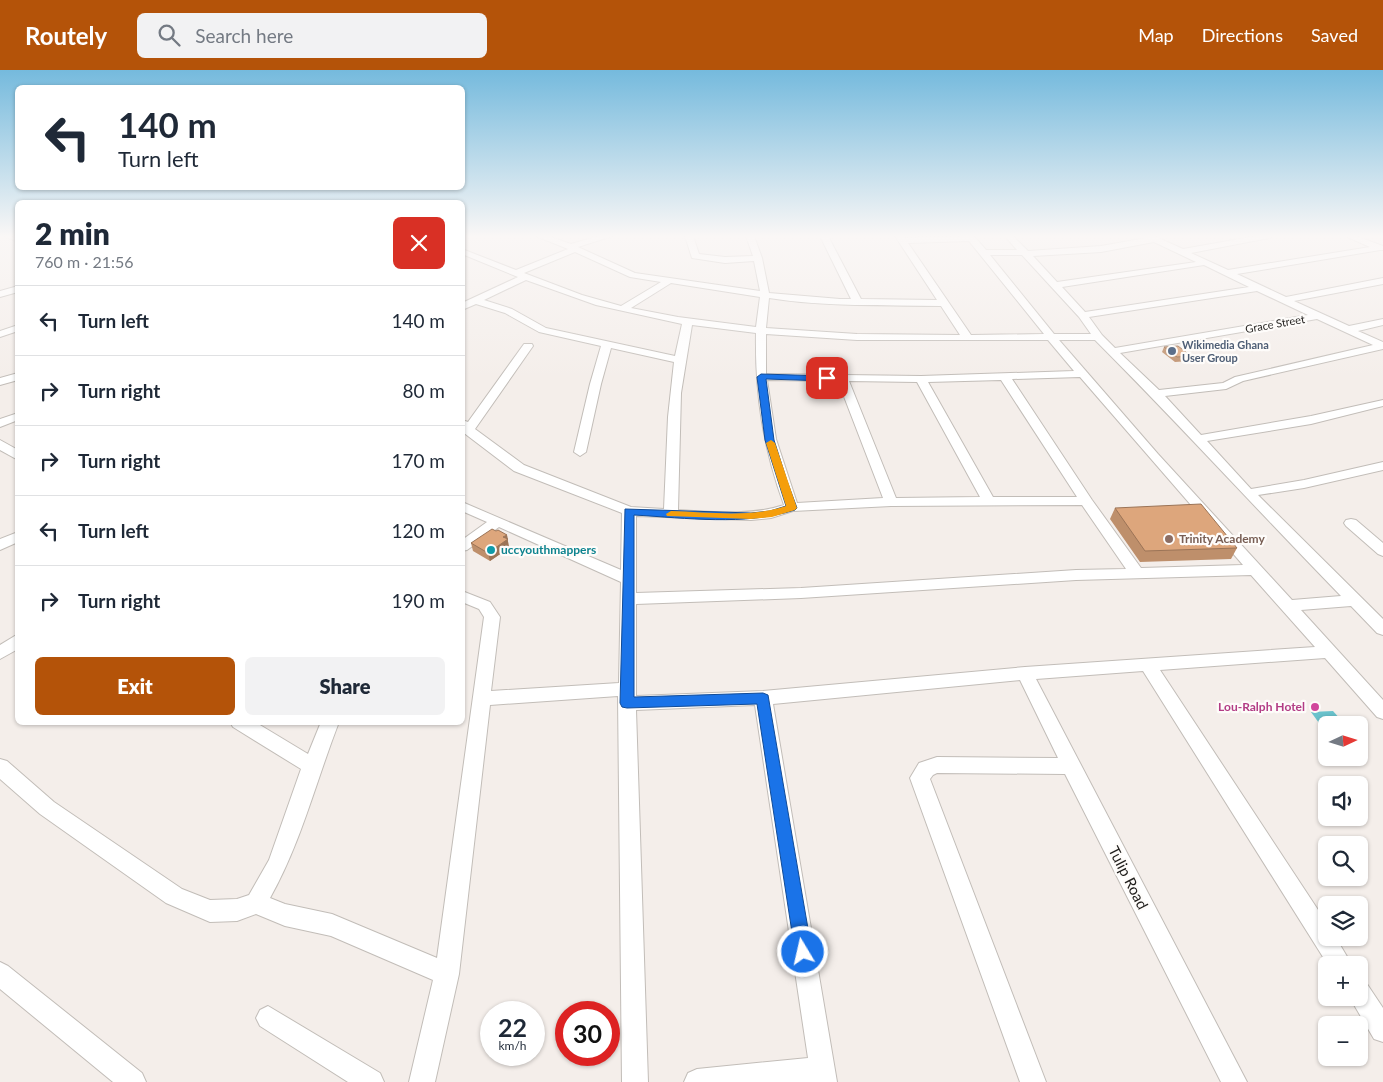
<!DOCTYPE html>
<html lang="en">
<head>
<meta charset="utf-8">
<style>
  body { margin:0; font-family:Lato,sans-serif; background:#f2f2f3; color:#1f2937; height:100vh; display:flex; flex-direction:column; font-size:19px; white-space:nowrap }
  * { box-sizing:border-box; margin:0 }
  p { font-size:16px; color:#747a83 }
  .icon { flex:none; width:28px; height:28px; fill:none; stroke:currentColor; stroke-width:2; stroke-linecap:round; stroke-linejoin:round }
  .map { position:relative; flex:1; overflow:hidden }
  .drawer { position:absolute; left:15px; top:130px; width:450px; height:525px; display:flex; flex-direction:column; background:#fff; border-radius:8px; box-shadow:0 1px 4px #0004 }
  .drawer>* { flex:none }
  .guide { position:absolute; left:15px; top:15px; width:450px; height:105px; border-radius:8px; box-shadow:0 1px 4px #0004; background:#fff; color:#1f2937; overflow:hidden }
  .needle { width:32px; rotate:86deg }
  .controls { position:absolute; left:1318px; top:646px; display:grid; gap:10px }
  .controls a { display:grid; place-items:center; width:50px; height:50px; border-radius:8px; background:#fff; box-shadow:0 1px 4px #0004; font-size:25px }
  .speed { position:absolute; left:480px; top:931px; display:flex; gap:10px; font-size:25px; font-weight:700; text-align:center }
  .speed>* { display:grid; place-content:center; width:65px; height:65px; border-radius:50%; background:#fff; box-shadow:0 1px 4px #0004; line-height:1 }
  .speed small { font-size:12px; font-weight:400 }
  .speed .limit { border:8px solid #d22; background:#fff; color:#111 }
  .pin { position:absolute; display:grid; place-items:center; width:42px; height:42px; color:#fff; margin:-21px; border-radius:10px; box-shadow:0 2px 8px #0006 }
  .me { position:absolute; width:55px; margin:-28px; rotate:351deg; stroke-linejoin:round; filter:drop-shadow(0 0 4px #0008) }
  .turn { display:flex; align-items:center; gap:18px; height:105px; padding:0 20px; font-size:22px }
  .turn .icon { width:65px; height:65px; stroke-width:2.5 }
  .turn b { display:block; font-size:35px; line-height:42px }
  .round { display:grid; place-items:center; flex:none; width:52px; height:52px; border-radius:8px; background:#f2f2f3 }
  .head { display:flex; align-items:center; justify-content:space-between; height:85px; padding:0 20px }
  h1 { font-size:30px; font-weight:800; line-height:38px }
  .cta { display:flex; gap:10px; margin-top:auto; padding:10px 20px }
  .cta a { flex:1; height:58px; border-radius:8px; background:#b45309; color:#fff; font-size:20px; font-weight:800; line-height:58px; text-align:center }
  .cta a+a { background:#f2f2f3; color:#1f2937 }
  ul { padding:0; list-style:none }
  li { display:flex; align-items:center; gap:15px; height:70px; padding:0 20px; border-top:1px solid #e0e1e3 }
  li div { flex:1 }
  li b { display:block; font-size:19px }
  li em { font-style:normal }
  header { display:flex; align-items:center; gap:30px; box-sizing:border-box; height:70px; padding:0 25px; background:#b45309; color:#fff }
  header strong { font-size:24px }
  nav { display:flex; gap:28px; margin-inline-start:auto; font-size:18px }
  .search { width:350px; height:45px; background:#f2f2f3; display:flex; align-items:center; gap:12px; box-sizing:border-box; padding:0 18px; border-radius:8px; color:#747a83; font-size:19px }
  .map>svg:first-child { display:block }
  .water { fill:#69c2cc }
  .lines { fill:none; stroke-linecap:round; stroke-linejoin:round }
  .minor-casing { stroke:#c2bdb8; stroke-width:2 }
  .minor { fill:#fff; fill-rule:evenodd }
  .wall { fill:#be8f6b }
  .shaded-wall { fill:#9b7457 }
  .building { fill:#dda67c; stroke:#9b7457 }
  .route { fill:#1a73e8; stroke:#114b97 }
  .slow { fill:#f59e0b }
  .service-dot { fill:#5c6f8a; stroke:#fefcfa; stroke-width:2 }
  .education-dot { fill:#8d6e63; stroke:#fefcfa; stroke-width:2 }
  .culture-dot { fill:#0f9aa8; stroke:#fefcfa; stroke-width:2 }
  .hotel-dot { fill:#d1479c; stroke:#fefcfa; stroke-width:2 }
  .labels { text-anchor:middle; stroke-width:4.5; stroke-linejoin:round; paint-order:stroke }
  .far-street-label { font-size:11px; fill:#1f1d1b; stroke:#fefcfa }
  .far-service-label { font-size:11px; font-weight:bold; fill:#4e5e75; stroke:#fefcfa; text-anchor:start }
  .education-label { font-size:12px; font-weight:bold; fill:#785e54; stroke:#fefcfa; text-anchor:start }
  .culture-label { font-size:12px; font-weight:bold; fill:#0d838f; stroke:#fefcfa; text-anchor:start }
  .hotel-label { font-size:12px; font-weight:bold; fill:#b23c85; stroke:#fefcfa; text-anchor:end }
  .near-street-label { font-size:15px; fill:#1f1d1b; stroke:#fefcfa }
</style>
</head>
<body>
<header>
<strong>Routely</strong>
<div class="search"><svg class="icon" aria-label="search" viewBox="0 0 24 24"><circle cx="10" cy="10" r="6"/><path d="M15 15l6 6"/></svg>Search here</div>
<nav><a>Map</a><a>Directions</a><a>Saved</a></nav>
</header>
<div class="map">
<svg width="1383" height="1012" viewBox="0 0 1383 1012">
  <rect width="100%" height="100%" fill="#f4eeea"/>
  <path class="water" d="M 1333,641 L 1341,650 L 1319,653 L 1311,642 Z"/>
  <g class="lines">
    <defs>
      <path id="minor" d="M 5,166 L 18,167 L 18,172 Z
        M 536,166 L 548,166 L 571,174 L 599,166 L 612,166 L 578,177 L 635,203 L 760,221 L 754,191 L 725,193 L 692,188 L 685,166 L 693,166 L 699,184 L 725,187 L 753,186 L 746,166 L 754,166 L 762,188 L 769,223 L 840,229 L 851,229 L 820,166 L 828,166 L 861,229 L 937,230 L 895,166 L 903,166 L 905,168 L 974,166 L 986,180 L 1017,180 L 1005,166 L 1013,166 L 1028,181 L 1101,176 L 1146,168 L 1144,166 L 1154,166 L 1183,179 L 1256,166 L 1273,166 L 1269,168 L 1191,183 L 1228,200 L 1370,177 L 1345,166 L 1356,166 L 1383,176 L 1383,180 L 1380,180 L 1237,204 L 1286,227 L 1383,208 L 1383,214 L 1294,231 L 1349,256 L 1383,249 L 1383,255 L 1358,261 L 1383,272 L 1383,279 L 1243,311 L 1226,319 L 1165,326 L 1201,365 L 1311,346 L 1383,330 L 1383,336 L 1311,354 L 1207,371 L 1251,419 L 1304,410 L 1383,392 L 1383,400 L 1304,418 L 1258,425 L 1383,549 L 1383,565 L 1377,563 L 1351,536 L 1301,540 L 1383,630 L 1383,649 L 1377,647 L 1325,588 L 1160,600 L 1326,852 L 1326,868 L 1336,868 L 1352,895 L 1328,895 L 1143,601 L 1036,609 L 1247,1012 L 1221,1012 L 1065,704 L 937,703 L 933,705 L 930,709 L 1046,1012 L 1020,1012 L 910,708 L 919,693 L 937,687 L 1058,688 L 1020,610 L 773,634 L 837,1012 L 684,1012 L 688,1003 L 697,999 L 808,988 L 755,635 L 636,640 L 648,1012 L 622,1012 L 618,626 L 490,635 L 459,904 L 435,1012 L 409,1012 L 433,910 L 331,866 L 285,856 L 256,844 L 237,851 L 210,852 L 166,833 L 40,744 L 0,709 L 0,689 L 7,691 L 54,732 L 182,819 L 210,830 L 237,829 L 249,825 L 269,790 L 301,699 L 233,657 L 230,652 L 255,652 L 308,684 L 321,652 L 339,652 C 316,711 301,773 270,828 L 285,834 L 332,844 L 437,888 L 484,547 L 479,539 L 462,532 L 462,521 L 490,532 L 500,547 L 491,621 L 619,613 L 621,512 L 499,457 L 467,480 L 462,481 L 462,470 L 487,452 L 462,441 L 462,432 L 621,500 L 622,443 L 514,401 L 464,363 L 462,350 L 468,352 L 524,274 L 532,274 L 533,276 L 475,359 L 524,395 L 631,437 L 664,439 L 668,347 L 674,292 L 611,278 L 601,314 L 586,382 L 580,386 L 574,382 L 590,314 L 601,276 L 539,262 L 505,243 L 476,234 L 462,240 L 462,233 L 518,207 L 462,184 L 462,179 L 516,200 L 568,179 ZM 969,171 L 1044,264 L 971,265 L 908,173 ZM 1154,172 L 1196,192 L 1057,212 L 1033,186 L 1101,182 ZM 575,182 L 630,207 L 661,212 L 621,236 L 582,225 L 524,203 ZM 990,185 L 1022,185 L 1079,247 L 1091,264 L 1054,264 ZM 1204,195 L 1249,217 L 1085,242 L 1062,217 ZM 526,210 L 596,235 L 682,254 L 675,286 L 546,258 L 512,239 L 484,230 ZM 671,213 L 760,227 L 756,257 L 678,247 L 631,238 ZM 1257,221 L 1308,245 L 1115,278 L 1102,265 L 1089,247 ZM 769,228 C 826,237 884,235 941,236 L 960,265 L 857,264 L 766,258 ZM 1317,249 L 1373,275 L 1235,307 L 1223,313 L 1159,320 L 1120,283 ZM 692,255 L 756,263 C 755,325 763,377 784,435 C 751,446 713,442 678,440 L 681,323 ZM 766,264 L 857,270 L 1048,270 L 1074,301 L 921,306 L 766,304 ZM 1059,270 L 1095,270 C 1179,354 1258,441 1341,526 L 1292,530 L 1158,384 ZM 1080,307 L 1243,495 L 1141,498 L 1092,430 L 1012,309 ZM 767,310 L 838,311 L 883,428 L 797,433 L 776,369 ZM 1001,310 L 1077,427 L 993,427 L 928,312 ZM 849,311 L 917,312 L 980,427 L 896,428 ZM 1082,435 L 1126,499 L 1076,500 L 801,518 L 636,523 L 636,446 L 751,450 L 771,448 L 793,441 L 891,436 ZM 1251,505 L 1315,577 L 1025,597 L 763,621 L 636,626 L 636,534 L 801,528 L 1076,510 Z
        M 18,216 L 18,222 L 0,227 L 0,221 Z
        M 18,255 L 18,261 L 0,267 L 0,261 Z
        M 18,303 L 18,310 L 0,315 L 0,308 Z
        M 18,343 L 18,350 L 0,357 L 0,349 Z
        M 0,370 L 18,380 L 18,390 L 0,380 Z
        M 1351,449 L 1356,450 L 1383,473 L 1383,486 L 1378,484 L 1346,456 L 1344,453 L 1346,450 Z
        M 18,462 L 18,472 L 0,480 L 0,469 Z
        M 18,564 L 18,579 L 0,589 L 0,575 Z
        M 0,892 L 8,896 L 142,1003 L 146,1012 L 113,1012 L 0,919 Z
        M 1359,910 L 1367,914 L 1383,938 L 1383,972 L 1374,969 L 1350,928 L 1359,928 Z
        M 268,936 L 380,1003 L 384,1012 L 348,1012 L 260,956 L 256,948 L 260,940 Z"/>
    </defs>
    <use href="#minor" class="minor-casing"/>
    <use href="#minor" class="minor"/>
  </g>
  <path class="wall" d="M 1164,277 L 1191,286 L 1189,291 L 1175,292 L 1162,282 Z
    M 1115,438 L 1237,478 L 1231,489 L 1140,492 L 1110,449 Z
    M 496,461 L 507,465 L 509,478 L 490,491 L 473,481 L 471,473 Z"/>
  <path class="shaded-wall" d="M 507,465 L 509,478 L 490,491 L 488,483 L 503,467 Z"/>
  <path class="building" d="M 1178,276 L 1191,286 L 1177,287 L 1164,277 Z
    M 1201,434 L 1237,478 L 1145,481 L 1115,438 Z
    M 492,459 L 496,461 L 498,460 L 507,465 L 503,467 L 508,469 L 488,483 L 471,473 Z"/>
  <linearGradient id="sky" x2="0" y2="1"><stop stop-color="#75badd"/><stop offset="0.54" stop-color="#faf7f6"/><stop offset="1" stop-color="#faf7f6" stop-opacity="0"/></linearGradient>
  <rect width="1383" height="308" fill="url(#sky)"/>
  <path class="route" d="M 761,304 L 827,306 L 831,308 L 827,311 L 766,309 L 774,370 L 787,411 L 797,438 L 795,440 C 744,456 687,448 634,445 L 634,627 L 763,623 L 768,625 L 812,882 L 809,888 L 803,890 L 797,888 L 795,882 L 757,634 L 627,638 L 622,637 L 620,633 L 625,439 L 751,443 L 770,441 L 786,436 L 765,370 L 757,307 Z"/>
  <path class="slow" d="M 771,370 L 775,373 L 797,438 L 795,440 L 772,447 L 751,449 L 667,446 L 666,444 L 671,441 C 709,442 750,448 786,436 L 766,373 Z"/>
  <circle class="service-dot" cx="1172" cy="281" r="5"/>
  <circle class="education-dot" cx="1169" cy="469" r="5"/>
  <circle class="culture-dot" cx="491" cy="480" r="5"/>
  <circle class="hotel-dot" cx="1315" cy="637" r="5"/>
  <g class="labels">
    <g class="far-street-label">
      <text transform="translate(1275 254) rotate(-10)" y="4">Grace Street</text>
    </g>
    <g class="far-service-label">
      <text x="1182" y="279">Wikimedia Ghana<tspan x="1182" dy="13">User Group</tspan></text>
    </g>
    <g class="education-label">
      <text x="1179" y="473">Trinity Academy</text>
    </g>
    <g class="culture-label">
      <text x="501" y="484">uccyouthmappers</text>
    </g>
    <g class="hotel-label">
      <text x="1305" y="641">Lou-Ralph Hotel</text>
    </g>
    <g class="near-street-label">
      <text transform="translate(1128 808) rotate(63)" y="5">Tulip Road</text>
    </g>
  </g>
</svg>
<div class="controls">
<a><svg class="needle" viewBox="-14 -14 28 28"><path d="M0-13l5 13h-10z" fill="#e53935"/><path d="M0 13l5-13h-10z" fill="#747a83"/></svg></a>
<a><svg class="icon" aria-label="sound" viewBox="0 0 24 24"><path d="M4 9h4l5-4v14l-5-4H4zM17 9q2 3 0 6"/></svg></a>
<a><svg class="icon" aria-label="search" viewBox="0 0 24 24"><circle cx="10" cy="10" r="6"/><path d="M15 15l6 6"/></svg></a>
<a><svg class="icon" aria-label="layers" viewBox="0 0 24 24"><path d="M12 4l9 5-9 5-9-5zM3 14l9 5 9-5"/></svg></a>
<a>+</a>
<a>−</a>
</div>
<div class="speed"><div>22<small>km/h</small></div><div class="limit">30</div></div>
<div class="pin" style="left:827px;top:308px;background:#d93025"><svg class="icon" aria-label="arrive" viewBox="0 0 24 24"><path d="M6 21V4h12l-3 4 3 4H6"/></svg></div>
<svg class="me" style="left:803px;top:882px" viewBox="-20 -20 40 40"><circle r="17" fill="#1a73e8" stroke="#fff" stroke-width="3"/><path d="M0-11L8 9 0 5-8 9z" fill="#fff"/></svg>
<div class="guide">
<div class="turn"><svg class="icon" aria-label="left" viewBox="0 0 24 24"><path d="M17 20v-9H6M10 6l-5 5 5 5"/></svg><div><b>140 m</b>Turn left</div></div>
</div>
<section class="drawer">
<div class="head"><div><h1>2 min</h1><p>760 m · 21:56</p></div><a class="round" style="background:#d93025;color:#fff"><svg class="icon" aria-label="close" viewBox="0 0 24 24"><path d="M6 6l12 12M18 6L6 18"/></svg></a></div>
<ul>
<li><svg class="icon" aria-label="left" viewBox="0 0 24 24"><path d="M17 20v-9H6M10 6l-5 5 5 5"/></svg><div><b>Turn left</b></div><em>140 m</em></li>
<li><svg class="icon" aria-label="right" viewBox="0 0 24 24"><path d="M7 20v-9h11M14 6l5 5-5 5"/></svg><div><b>Turn right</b></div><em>80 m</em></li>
<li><svg class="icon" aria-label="right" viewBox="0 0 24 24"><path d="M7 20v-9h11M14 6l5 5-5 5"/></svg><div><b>Turn right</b></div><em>170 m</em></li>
<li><svg class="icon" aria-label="left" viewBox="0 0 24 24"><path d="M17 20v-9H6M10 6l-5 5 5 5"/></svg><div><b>Turn left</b></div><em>120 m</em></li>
<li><svg class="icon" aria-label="right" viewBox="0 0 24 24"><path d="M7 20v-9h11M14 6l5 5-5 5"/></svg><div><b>Turn right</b></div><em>190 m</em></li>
</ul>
<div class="cta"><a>Exit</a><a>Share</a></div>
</section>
</div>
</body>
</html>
